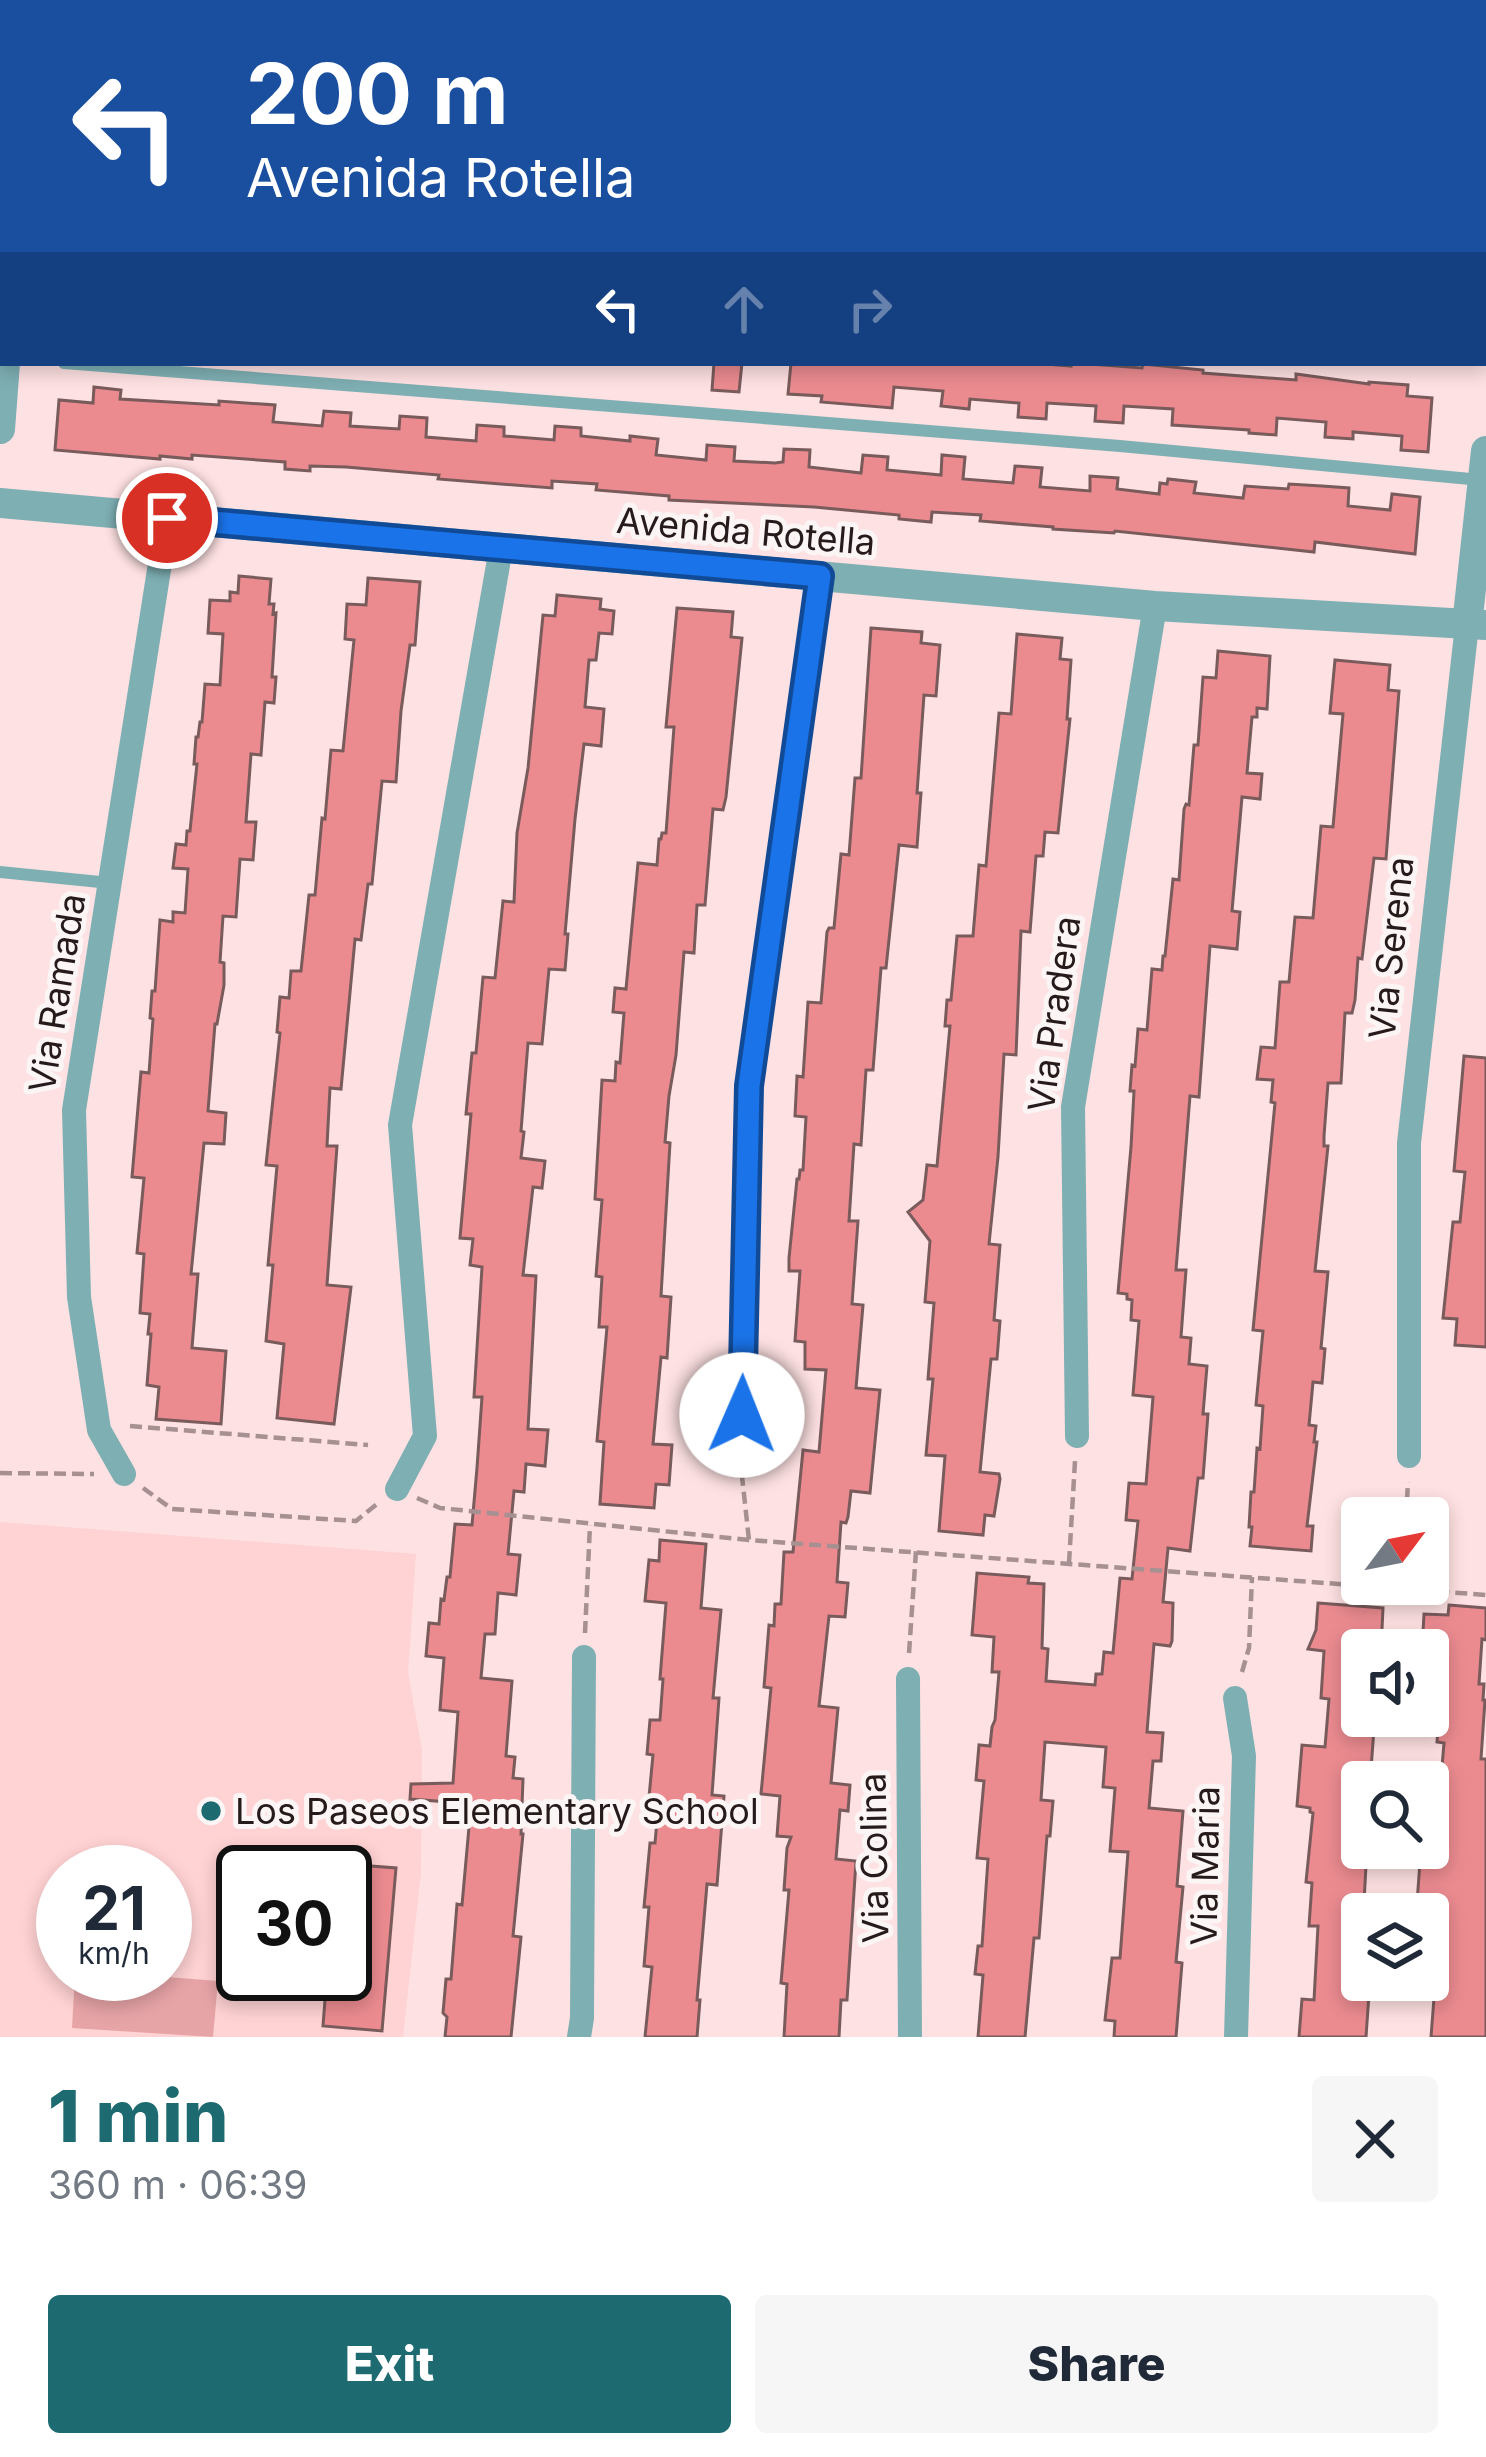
<!DOCTYPE html>
<html lang="en">
<head>
<meta charset="utf-8">
<style>
  body { margin:0; font-family:Inter,sans-serif; background:#f6f6f7; color:#1f2937; height:100vh; display:flex; flex-direction:column; font-size:45px; white-space:nowrap }
  * { box-sizing:border-box; margin:0 }
  p { font-size:39px; color:#747a83 }
  .icon { flex:none; width:66px; height:66px; fill:none; stroke:currentColor; stroke-width:2; stroke-linecap:round; stroke-linejoin:round }
  .map { position:relative; height:2037px; overflow:hidden }
  .details { display:flex; flex-direction:column; background:#fff; flex:1 }
  .details>* { flex:none }
  .hud { position:absolute; left:0px; top:0px; width:1488px; height:366px; box-shadow:0 6px 18px #0003; background:#1a4fa0; color:#fff; overflow:hidden }
  .needle { width:78px; rotate:58deg }
  .controls { position:absolute; left:1341px; top:1497px; display:grid; gap:24px }
  .controls a { display:grid; place-items:center; width:108px; height:108px; border-radius:12px; background:#fff; box-shadow:0 6px 18px #0003; font-size:60px }
  .speed { position:absolute; left:36px; top:1845px; display:flex; gap:24px; font-size:60px; font-weight:700; text-align:center }
  .speed>* { display:grid; place-content:center; width:156px; height:156px; border-radius:50%; background:#fff; box-shadow:0 6px 18px #0003; line-height:1 }
  .speed small { font-size:30px; font-weight:400 }
  .speed .limit { border:6px solid #111; border-radius:18px; background:#fff; color:#111 }
  .pin { position:absolute; display:grid; place-items:center; width:102px; height:102px; color:#fff; margin:-51px; border:6px solid #fff; border-radius:50%; box-shadow:0 3px 12px #0007 }
  .me { position:absolute; width:132px; margin:-66px; rotate:1deg; stroke-linejoin:round; filter:drop-shadow(0 0 9px #0008) }
  .turn { display:flex; align-items:center; gap:42px; height:252px; padding:0 48px; font-size:54px }
  .turn .icon { width:156px; height:156px; stroke-width:2.5 }
  .turn b { display:block; font-size:84px; line-height:102px }
  .lanes { display:flex; align-items:center; height:114px; padding:0 48px; background:#0003; justify-content:center; gap:60px; direction:ltr }
  .lanes .off { opacity:.35 }
  .round { display:grid; place-items:center; flex:none; width:126px; height:126px; border-radius:12px; background:#f6f6f7 }
  .headline { display:flex; align-items:center; justify-content:space-between; height:204px; padding:0 48px }
  h1 { font-size:72px; font-weight:800; line-height:90px; color:#1d6a70 }
  .cta { display:flex; gap:24px; margin-top:auto; padding:24px 48px }
  .cta a { flex:1; height:138px; border-radius:12px; background:#1d6a70; color:#fff; font-size:48px; font-weight:800; line-height:138px; text-align:center }
  .cta a+a { background:#f6f6f7; color:#1f2937 }
  .map>svg:first-child { display:block }
  .built { fill:#ffd2d3; fill-rule:evenodd }
  .green { fill:#e7a4a7 }
  .building { fill:#eb8b90; stroke:#7a5b5c; stroke-width:3 }
  .lines { fill:none; stroke-linecap:round; stroke-linejoin:round }
  .path { stroke:#a69091; stroke-width:4.5; stroke-dasharray:12 6; stroke-linecap:butt }
  .service { stroke:#7eafb3; stroke-width:12 }
  .minor { stroke:#7eafb3; stroke-width:24 }
  .tertiary { stroke:#7eafb3; stroke-width:30 }
  .secondary { stroke:#409299; stroke-width:36 }
  .route-casing { stroke:#114b97; stroke-width:30 }
  .route { stroke:#1a73e8; stroke-width:21 }
  .poi-dot { fill:#1d6a70; stroke:#fcf5f5; stroke-width:4.5 }
  .labels { text-anchor:middle; stroke-width:10; stroke-linejoin:round; paint-order:stroke }
  .street-label { font-size:36px; fill:#261a1a; stroke:#fcf5f5 }
  .poi-label { font-size:36px; fill:#261a1a; stroke:#fcf5f5; text-anchor:start }
</style>
</head>
<body>
<div class="map">
<svg width="1486" height="2037" viewBox="0 0 1486 2037">
  <rect width="100%" height="100%" fill="#fee1e2"/>
  <path class="built" d="M 44,0 L 1395,0 L 1395,3 L 44,3 Z
    M 0,1522 L 416,1554 L 408,1673 L 422,1750 L 421,1872 L 403,2037 L 0,2037 ZM 63,1872 L 165,1872 L 165,1974 L 63,1974 ZM 243,1872 L 345,1872 L 345,1974 L 243,1974 Z"/>
  <path class="green" d="M 75,1974 L 128,1974 L 218,1981 L 213,2037 L 72,2028 Z"/>
  <path class="building" d="M 714,363 L 742,363 L 739,392 L 712,390 Z
    M 791,363 L 1034,363 L 1071,366 L 1071,363 L 1076,363 L 1142,368 L 1143,364 L 1203,370 L 1203,373 L 1296,380 L 1296,374 L 1369,384 L 1369,382 L 1408,385 L 1407,396 L 1432,398 L 1428,452 L 1401,450 L 1402,436 L 1353,432 L 1353,439 L 1325,437 L 1326,422 L 1277,418 L 1276,435 L 1249,433 L 1249,430 L 1172,425 L 1173,409 L 1124,406 L 1123,423 L 1095,421 L 1096,406 L 1047,403 L 1046,419 L 1018,417 L 1019,403 L 970,399 L 969,409 L 941,406 L 943,391 L 894,387 L 892,408 L 821,402 L 822,396 L 788,394 Z
    M 94,387 L 121,390 L 120,399 L 219,405 L 219,401 L 275,405 L 273,422 L 322,426 L 324,411 L 351,413 L 350,426 L 399,429 L 400,416 L 427,418 L 426,437 L 476,441 L 477,425 L 504,427 L 504,436 L 554,440 L 555,426 L 581,428 L 581,436 L 630,441 L 630,436 L 658,439 L 656,455 L 706,460 L 707,445 L 735,447 L 734,461 L 775,463 L 783,462 L 784,449 L 810,450 L 809,467 L 861,473 L 863,455 L 888,457 L 887,470 L 941,475 L 942,455 L 965,457 L 963,479 L 1013,483 L 1015,466 L 1042,468 L 1040,487 L 1090,491 L 1090,476 L 1118,478 L 1117,489 L 1159,494 L 1160,483 L 1167,484 L 1168,479 L 1196,482 L 1194,493 L 1243,498 L 1245,486 L 1288,489 L 1289,484 L 1322,486 L 1349,488 L 1348,506 L 1390,510 L 1392,494 L 1420,497 L 1415,554 L 1315,542 L 1314,552 L 1115,531 L 1114,533 L 1053,529 L 1053,527 L 980,521 L 981,515 L 932,512 L 931,522 L 899,519 L 899,515 L 814,507 L 669,500 L 669,496 L 596,490 L 597,484 L 552,481 L 552,488 L 438,479 L 439,475 L 346,467 L 310,466 L 310,471 L 285,469 L 285,462 L 192,455 L 192,459 L 160,456 L 160,459 L 55,450 L 59,400 L 93,403 Z
    M 239,576 L 271,579 L 269,604 L 274,604 L 273,614 L 276,613 L 272,677 L 276,677 L 274,703 L 265,702 L 261,755 L 251,754 L 246,822 L 256,822 L 253,860 L 240,859 L 236,917 L 223,916 L 220,962 L 224,963 L 224,985 L 217,1024 L 215,1024 L 208,1111 L 226,1113 L 224,1144 L 204,1143 L 191,1274 L 198,1274 L 192,1348 L 226,1351 L 221,1424 L 156,1419 L 159,1387 L 147,1385 L 151,1334 L 148,1334 L 150,1314 L 140,1313 L 144,1254 L 137,1253 L 144,1178 L 132,1177 L 141,1072 L 149,1073 L 153,1019 L 150,1018 L 152,991 L 155,991 L 160,920 L 173,922 L 173,912 L 185,913 L 188,869 L 173,868 L 176,844 L 186,845 L 187,831 L 190,831 L 197,764 L 194,764 L 196,737 L 198,737 L 200,722 L 202,722 L 205,684 L 220,685 L 223,634 L 208,633 L 210,600 L 230,601 L 230,592 L 238,593 Z
    M 368,578 L 420,582 L 415,645 L 410,645 L 401,711 L 396,782 L 382,781 L 372,884 L 368,884 L 361,940 L 355,939 L 341,1089 L 330,1088 L 327,1146 L 337,1146 L 327,1285 L 351,1287 L 334,1424 L 277,1418 L 284,1344 L 266,1341 L 273,1265 L 268,1265 L 277,1166 L 266,1165 L 280,1033 L 277,1032 L 280,997 L 289,998 L 291,971 L 301,971 L 309,895 L 315,895 L 322,818 L 325,819 L 331,750 L 343,751 L 354,640 L 345,639 L 347,604 L 366,605 Z
    M 557,595 L 601,599 L 600,609 L 614,611 L 612,634 L 599,633 L 596,660 L 589,660 L 585,707 L 604,709 L 601,746 L 584,744 L 575,819 L 565,934 L 568,934 L 565,970 L 549,969 L 542,1044 L 528,1043 L 521,1131 L 524,1132 L 521,1158 L 545,1161 L 542,1188 L 533,1187 L 523,1275 L 536,1276 L 528,1429 L 548,1430 L 545,1466 L 526,1464 L 524,1492 L 514,1491 L 508,1554 L 520,1555 L 516,1595 L 498,1593 L 495,1634 L 485,1634 L 481,1678 L 512,1681 L 506,1756 L 515,1757 L 513,1778 L 523,1779 L 521,1834 L 523,1834 L 513,1936 L 521,1937 L 511,2037 L 445,2037 L 447,2017 L 443,2013 L 446,1979 L 451,1979 L 457,1904 L 462,1905 L 470,1816 L 460,1816 L 461,1803 L 410,1799 L 411,1784 L 453,1783 L 458,1712 L 440,1710 L 444,1658 L 426,1656 L 429,1623 L 439,1624 L 441,1599 L 444,1600 L 447,1577 L 450,1577 L 455,1524 L 472,1525 L 477,1468 L 482,1397 L 474,1397 L 482,1267 L 470,1265 L 473,1239 L 460,1238 L 471,1114 L 466,1114 L 472,1053 L 476,1053 L 483,977 L 495,978 L 503,901 L 514,902 L 517,833 L 528,768 L 543,615 L 555,616 Z
    M 677,608 L 733,612 L 731,637 L 742,638 L 726,797 L 723,810 L 713,809 L 705,905 L 697,905 L 694,953 L 684,952 L 676,1055 L 669,1096 L 665,1142 L 670,1143 L 661,1296 L 671,1297 L 667,1358 L 661,1357 L 653,1444 L 672,1445 L 669,1485 L 656,1484 L 654,1508 L 600,1504 L 604,1442 L 597,1441 L 607,1327 L 599,1327 L 602,1277 L 596,1276 L 602,1200 L 595,1199 L 602,1080 L 615,1081 L 616,1062 L 620,1063 L 624,1013 L 613,1012 L 615,988 L 626,989 L 638,863 L 657,865 L 659,839 L 661,839 L 662,833 L 666,833 L 674,727 L 666,727 Z
    M 871,628 L 922,632 L 921,643 L 940,645 L 936,696 L 924,695 L 917,793 L 921,793 L 917,847 L 899,845 L 886,968 L 881,968 L 873,1070 L 866,1070 L 861,1145 L 854,1144 L 849,1221 L 858,1221 L 852,1304 L 863,1305 L 856,1388 L 880,1390 L 870,1493 L 851,1491 L 848,1517 L 846,1523 L 841,1522 L 837,1582 L 848,1583 L 845,1617 L 829,1616 L 819,1706 L 838,1708 L 831,1783 L 850,1785 L 848,1811 L 840,1810 L 836,1859 L 856,1861 L 847,2000 L 841,2000 L 839,2037 L 784,2037 L 787,1984 L 781,1983 L 789,1890 L 784,1890 L 787,1848 L 791,1837 L 777,1836 L 780,1796 L 761,1794 L 771,1688 L 764,1687 L 769,1625 L 774,1626 L 775,1604 L 781,1604 L 784,1552 L 793,1552 L 803,1450 L 819,1452 L 826,1370 L 805,1369 L 805,1342 L 795,1341 L 800,1271 L 789,1271 L 789,1258 L 797,1179 L 799,1179 L 800,1170 L 803,1170 L 806,1117 L 795,1116 L 797,1076 L 803,1077 L 808,1002 L 821,1003 L 827,932 L 829,928 L 834,928 L 841,854 L 849,855 L 855,778 L 861,778 Z
    M 1017,634 L 1062,638 L 1060,659 L 1071,660 L 1067,719 L 1070,719 L 1058,833 L 1045,832 L 1043,856 L 1036,856 L 1030,932 L 1021,931 L 1016,1055 L 1004,1054 L 998,1157 L 989,1244 L 1000,1245 L 994,1320 L 1000,1321 L 997,1359 L 991,1359 L 980,1472 L 999,1474 L 1000,1479 L 994,1516 L 985,1515 L 983,1535 L 939,1531 L 945,1456 L 926,1455 L 933,1379 L 928,1379 L 934,1303 L 925,1302 L 930,1241 L 908,1212 L 923,1200 L 927,1165 L 937,1166 L 950,1026 L 945,1026 L 947,1000 L 951,1000 L 957,936 L 973,936 L 979,865 L 986,866 L 999,713 L 1011,714 Z
    M 1218,651 L 1270,656 L 1267,709 L 1257,708 L 1257,717 L 1252,717 L 1247,773 L 1262,774 L 1260,799 L 1242,797 L 1232,911 L 1240,912 L 1237,949 L 1210,946 L 1199,1097 L 1190,1096 L 1176,1270 L 1186,1270 L 1181,1337 L 1191,1338 L 1189,1364 L 1207,1366 L 1203,1414 L 1208,1414 L 1203,1478 L 1198,1478 L 1190,1551 L 1168,1548 L 1163,1602 L 1173,1603 L 1172,1641 L 1170,1646 L 1154,1644 L 1147,1732 L 1163,1733 L 1161,1761 L 1153,1761 L 1149,1808 L 1183,1811 L 1177,1886 L 1183,1887 L 1176,1962 L 1182,1963 L 1176,2037 L 1114,2037 L 1115,2021 L 1105,2020 L 1112,1958 L 1120,1958 L 1128,1852 L 1110,1851 L 1115,1788 L 1103,1787 L 1106,1747 L 1045,1742 L 1041,1800 L 1053,1801 L 1050,1836 L 1047,1836 L 1039,1938 L 1034,1938 L 1025,2037 L 978,2037 L 983,1975 L 975,1974 L 978,1946 L 982,1946 L 988,1859 L 977,1858 L 984,1781 L 976,1780 L 979,1745 L 990,1746 L 992,1727 L 995,1720 L 999,1672 L 992,1672 L 994,1637 L 972,1635 L 977,1573 L 1029,1577 L 1028,1583 L 1044,1584 L 1042,1648 L 1048,1649 L 1046,1681 L 1095,1685 L 1096,1674 L 1102,1674 L 1104,1652 L 1113,1653 L 1120,1578 L 1132,1579 L 1138,1521 L 1126,1520 L 1129,1483 L 1146,1484 L 1153,1397 L 1133,1395 L 1139,1321 L 1131,1320 L 1132,1300 L 1127,1299 L 1127,1294 L 1118,1293 L 1131,1147 L 1134,1091 L 1130,1091 L 1132,1065 L 1135,1066 L 1138,1029 L 1147,1030 L 1152,969 L 1162,970 L 1163,956 L 1165,956 L 1173,879 L 1179,880 L 1184,809 L 1186,804 L 1189,805 L 1194,745 L 1198,745 L 1203,677 L 1216,678 Z
    M 1335,660 L 1390,665 L 1388,690 L 1399,691 L 1386,859 L 1374,858 L 1362,959 L 1358,958 L 1355,1000 L 1352,1013 L 1345,1013 L 1341,1083 L 1328,1083 L 1324,1136 L 1324,1146 L 1328,1146 L 1315,1271 L 1328,1272 L 1321,1348 L 1325,1349 L 1322,1383 L 1313,1382 L 1309,1425 L 1316,1426 L 1314,1442 L 1317,1442 L 1307,1526 L 1313,1526 L 1311,1551 L 1250,1546 L 1252,1527 L 1249,1527 L 1251,1492 L 1254,1492 L 1257,1448 L 1260,1449 L 1263,1406 L 1256,1405 L 1263,1331 L 1253,1330 L 1275,1103 L 1271,1102 L 1273,1080 L 1257,1079 L 1261,1047 L 1275,1048 L 1280,982 L 1289,982 L 1295,917 L 1313,918 L 1321,826 L 1333,827 L 1343,714 L 1330,713 Z
    M 1464,1056 L 1486,1058 L 1486,1347 L 1455,1345 L 1457,1319 L 1443,1318 L 1453,1222 L 1460,1222 L 1465,1172 L 1454,1171 Z
    M 660,1540 L 706,1544 L 701,1608 L 721,1610 L 713,1698 L 719,1698 L 712,1795 L 724,1796 L 717,1885 L 707,1884 L 697,2000 L 700,2000 L 697,2037 L 645,2037 L 652,1967 L 644,1966 L 649,1907 L 644,1907 L 650,1843 L 655,1843 L 659,1798 L 649,1797 L 653,1755 L 647,1754 L 650,1720 L 660,1720 L 663,1679 L 660,1679 L 666,1603 L 645,1601 L 649,1560 L 659,1561 Z
    M 1318,1603 L 1383,1608 L 1381,1650 L 1362,1650 L 1362,1716 L 1375,1716 L 1370,1782 L 1362,1782 L 1362,1848 L 1367,1848 L 1360,1974 L 1362,1980 L 1370,1980 L 1366,2037 L 1299,2037 L 1302,1999 L 1314,2000 L 1318,1926 L 1309,1926 L 1312,1883 L 1306,1882 L 1313,1813 L 1310,1812 L 1310,1808 L 1297,1806 L 1302,1745 L 1325,1747 L 1329,1699 L 1321,1698 L 1324,1651 L 1308,1649 L 1316,1630 Z
    M 1449,1605 L 1486,1608 L 1486,1640 L 1482,1639 L 1479,1684 L 1484,1684 L 1483,1700 L 1485,1700 L 1481,1759 L 1486,1759 L 1486,2037 L 1431,2037 L 1436,1972 L 1435,1964 L 1428,1963 L 1432,1904 L 1417,1903 L 1421,1848 L 1428,1848 L 1428,1837 L 1436,1838 L 1444,1743 L 1437,1742 L 1438,1730 L 1427,1729 L 1431,1667 L 1428,1666 L 1428,1650 L 1422,1650 L 1424,1614 L 1448,1615 Z
    M 345,1864 L 396,1868 L 382,2031 L 323,2026 L 327,1974 L 345,1974 Z"/>
  <g class="lines">
    <path class="path" d="M 130,1426 L 368,1445
      M 741,1438 L 740,1458 L 749,1540
      M 0,1473 L 94,1474
      M 143,1488 L 172,1509 L 356,1521 L 377,1504
      M 417,1498 L 440,1508 L 749,1540 L 1486,1595
      M 1406,1518 L 1408,1482
      M 1069,1563 L 1075,1461
      M 585,1633 L 590,1525
      M 909,1653 L 916,1551
      M 1242,1672 L 1249,1648 L 1252,1577"/>
    <path class="service" d="M 1069,0 L 1070,3
      M 1190,0 L 1190,3
      M 787,3 L 788,0
      M 830,3 L 830,0
      M 870,3 L 871,0
      M 64,363 L 1120,446 L 1481,480
      M 0,872 L 110,883"/>
    <path class="minor" d="M 1485,334 L 1486,334
      M 741,1415 L 749,1086 L 821,576
      M 1077,1436 L 1073,1107 L 1155,606
      M 1409,1456 L 1409,1143 L 1467,625
      M 124,1474 L 99,1430 L 79,1297 L 74,1110 L 167,519
      M 397,1489 L 425,1436 L 400,1125 L 501,548
      M 908,1679 L 910,2037
      M 1235,1698 L 1244,1756 L 1236,2037
      M 579,2037 L 582,2018 L 584,1657"/>
    <path class="tertiary" d="M 1429,0 L 1430,3
      M 1476,0 L 1477,3
      M 4,3 L 4,0
      M 0,126 L 3,39
      M 1485,185 L 1486,192
      M 0,429 L 5,363
      M 0,503 L 1155,606 L 1486,625
      M 1467,625 L 1486,451"/>
    <path class="secondary" d="M 1485,60 L 1486,60
      M 0,137 L 3,137
      M 1485,138 L 1486,138
      M 0,212 L 3,213"/>
  </g>
  <g class="lines">
    <defs>
      <path id="route" d="M 167,518 L 820,576 L 749,1086 L 742,1415"/>
    </defs>
    <use href="#route" class="route-casing"/>
    <use href="#route" class="route"/>
  </g>
  <circle class="poi-dot" cx="211" cy="1811" r="12"/>
  <g class="labels">
    <g class="street-label">
      <text transform="translate(746 531) rotate(5)" y="13">Avenida Rotella</text>
      <text transform="translate(1391 948) rotate(-84)" y="13">Via Serena</text>
      <text transform="translate(57 993) rotate(-81)" y="13">Via Ramada</text>
      <text transform="translate(1054 1014) rotate(-82)" y="13">Via Pradera</text>
      <text transform="translate(874 1858) rotate(-91)" y="13">Via Colina</text>
      <text transform="translate(1205 1866) rotate(-89)" y="13">Via Maria</text>
    </g>
    <g class="poi-label">
      <text x="235" y="1824">Los Paseos Elementary School</text>
    </g>
  </g>
</svg>
<div class="controls">
<a><svg class="needle" viewBox="-14 -14 28 28"><path d="M0-13l5 13h-10z" fill="#e53935"/><path d="M0 13l5-13h-10z" fill="#747a83"/></svg></a>
<a><svg class="icon" aria-label="sound" viewBox="0 0 24 24"><path d="M4 9h4l5-4v14l-5-4H4zM17 9q2 3 0 6"/></svg></a>
<a><svg class="icon" aria-label="search" viewBox="0 0 24 24"><circle cx="10" cy="10" r="6"/><path d="M15 15l6 6"/></svg></a>
<a><svg class="icon" aria-label="layers" viewBox="0 0 24 24"><path d="M12 4l9 5-9 5-9-5zM3 14l9 5 9-5"/></svg></a>
</div>
<div class="speed"><div>21<small>km/h</small></div><div class="limit">30</div></div>
<div class="pin" style="left:167px;top:518px;background:#d93025"><svg class="icon" aria-label="arrive" viewBox="0 0 24 24"><path d="M6 21V4h12l-3 4 3 4H6"/></svg></div>
<svg class="me" style="left:742px;top:1415px" viewBox="-20 -20 40 40"><circle r="19" fill="#fff"/><path d="M0-13L10 11 0 6-10 11z" fill="#1a73e8"/></svg>
<div class="hud">
<div class="turn"><svg class="icon" aria-label="left" viewBox="0 0 24 24"><path d="M17 20v-9H6M10 6l-5 5 5 5"/></svg><div><b>200 m</b>Avenida Rotella</div></div>
<div class="lanes"><svg class="icon" aria-label="left" viewBox="0 0 24 24"><path d="M17 20v-9H6M10 6l-5 5 5 5"/></svg><svg class="icon off" aria-label="ahead" viewBox="0 0 24 24"><path d="M12 20V5M6 11l6-6 6 6"/></svg><svg class="icon off" aria-label="right" viewBox="0 0 24 24"><path d="M7 20v-9h11M14 6l5 5-5 5"/></svg></div>
</div>
</div>
<section class="details">
<div class="headline"><div><h1>1 min</h1><p>360 m · 06:39</p></div><a class="round"><svg class="icon" aria-label="close" viewBox="0 0 24 24"><path d="M6 6l12 12M18 6L6 18"/></svg></a></div>
<div class="cta"><a>Exit</a><a>Share</a></div>
</section>
</body>
</html>
